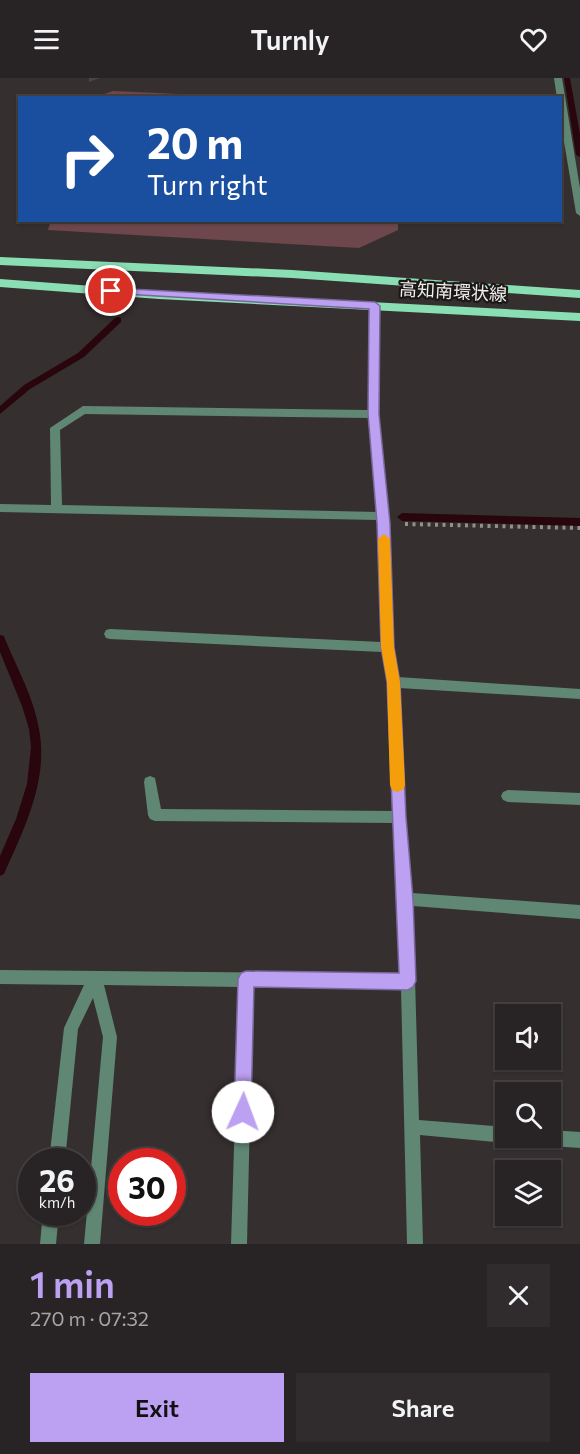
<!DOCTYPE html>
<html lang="en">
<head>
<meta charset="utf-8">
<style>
  body { margin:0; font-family:Commissioner,"Noto Sans JP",sans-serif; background:#302b2c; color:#f1f3f6; height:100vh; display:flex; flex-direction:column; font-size:22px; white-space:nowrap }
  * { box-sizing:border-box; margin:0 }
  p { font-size:20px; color:#a5a4a6 }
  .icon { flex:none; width:33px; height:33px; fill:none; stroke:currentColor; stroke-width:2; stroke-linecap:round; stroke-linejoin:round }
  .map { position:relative; height:1166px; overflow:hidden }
  .sheet { display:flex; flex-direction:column; background:#282324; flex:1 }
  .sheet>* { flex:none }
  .guide { position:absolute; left:18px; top:18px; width:544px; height:126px; border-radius:0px; box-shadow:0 2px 4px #0004,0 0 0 2px #444041; background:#1a4fa0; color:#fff; overflow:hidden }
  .tools { position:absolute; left:495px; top:926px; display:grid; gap:12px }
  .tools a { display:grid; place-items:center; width:66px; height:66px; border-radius:0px; background:#282324; box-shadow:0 2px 4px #0004,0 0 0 2px #444041; font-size:30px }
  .speed { position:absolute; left:18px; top:1070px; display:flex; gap:12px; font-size:30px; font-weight:700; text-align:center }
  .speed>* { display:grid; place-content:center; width:78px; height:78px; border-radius:50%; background:#282324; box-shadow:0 2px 4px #0004,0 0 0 2px #444041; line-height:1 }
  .speed small { font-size:15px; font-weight:400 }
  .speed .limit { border:9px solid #d22; background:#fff; color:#111 }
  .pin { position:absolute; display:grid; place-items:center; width:51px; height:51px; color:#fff; margin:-26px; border:3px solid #fff; border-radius:50%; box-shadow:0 2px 6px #0007 }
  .me { position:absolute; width:66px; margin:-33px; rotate:2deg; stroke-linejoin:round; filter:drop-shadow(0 0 4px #0008) }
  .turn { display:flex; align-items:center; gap:21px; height:126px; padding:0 30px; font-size:27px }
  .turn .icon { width:78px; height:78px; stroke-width:2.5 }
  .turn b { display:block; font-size:42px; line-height:51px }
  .round { display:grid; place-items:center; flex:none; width:63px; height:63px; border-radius:0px; background:#302b2c }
  .overview { display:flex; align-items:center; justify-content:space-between; height:102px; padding:0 30px }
  h1 { font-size:36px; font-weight:600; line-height:45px; color:#bca0f2 }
  .action { display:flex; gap:12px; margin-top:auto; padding:12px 30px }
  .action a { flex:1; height:69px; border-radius:0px; background:#bca0f2; color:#111; font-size:24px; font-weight:600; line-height:69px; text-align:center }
  .action a+a { background:#302b2c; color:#f1f3f6 }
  header { display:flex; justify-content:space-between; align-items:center; height:78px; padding:0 30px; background:#282324; font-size:27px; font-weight:600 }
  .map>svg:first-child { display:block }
  .green { fill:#6d474b }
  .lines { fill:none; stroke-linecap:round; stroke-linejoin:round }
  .stream { fill:#29060d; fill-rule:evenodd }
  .path { stroke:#948e8f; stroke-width:4; stroke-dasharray:3 4.5; stroke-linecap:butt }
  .minor { fill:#608773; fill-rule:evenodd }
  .primary { fill:#8adeb4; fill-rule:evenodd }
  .shaded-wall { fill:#4a4545 }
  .route { fill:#bca0f2; stroke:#7a689d; stroke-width:1.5 }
  .slow { fill:#f59e0b }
  .labels { text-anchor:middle; stroke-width:4.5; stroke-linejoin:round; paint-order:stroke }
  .far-street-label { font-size:18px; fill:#f1eded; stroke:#1b1818 }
</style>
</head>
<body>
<header><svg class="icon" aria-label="menu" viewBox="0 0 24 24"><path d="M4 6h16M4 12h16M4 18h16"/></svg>Turnly<svg class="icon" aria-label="heart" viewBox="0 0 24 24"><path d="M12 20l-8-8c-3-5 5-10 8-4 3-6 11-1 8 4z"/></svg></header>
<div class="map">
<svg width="580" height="1166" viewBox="0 0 580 1166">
  <rect width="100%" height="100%" fill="#362f30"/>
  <path class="green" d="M 113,13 L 245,19 L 96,19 Z
    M 51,142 L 398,142 L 398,152 L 359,170 L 48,152 Z"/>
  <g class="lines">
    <path class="stream" d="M 564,0 L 570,0 L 580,56 L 580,79 L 576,77 Z
      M 118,239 L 121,240 L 121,244 L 84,279 L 30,311 L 0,336 L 0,328 L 24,307 L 78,275 L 115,240 Z
      M 402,435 L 580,440 L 580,448 L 402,443 L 397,439 Z
      M 0,557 L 4,558 L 5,561 C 17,590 34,620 39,651 C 49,702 24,751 4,796 L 0,798 L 0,778 L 16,741 L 27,706 L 31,669 L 29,651 L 22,628 L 0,574 Z"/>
    <path class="path" d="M 405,446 L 580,450"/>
    <path class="minor" d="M 554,0 L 562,0 L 580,110 L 580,138 L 576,135 L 561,46 L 561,20 L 557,20 Z
      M 375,225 L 380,228 L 378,336 L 388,445 L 393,569 L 398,599 L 580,611 L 580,621 L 399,610 L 406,739 L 412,815 L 580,827 L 580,841 L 413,828 L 419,1042 L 506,1049 L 506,1059 L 513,1059 L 512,1063 L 506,1065 L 420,1057 L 423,1166 L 407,1166 L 401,910 L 253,909 L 247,1166 L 231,1166 L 239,909 L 104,907 L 117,959 L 100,1166 L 84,1166 L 103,959 L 93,920 L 78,951 L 65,1083 L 49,1083 L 64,950 L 84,907 L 0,906 L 0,892 L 401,896 L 399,821 L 393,745 L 155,743 L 150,741 L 148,737 L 144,704 L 145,700 L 150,698 L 155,700 L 161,731 L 392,733 L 387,604 L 382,574 L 110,561 L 106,560 L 104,556 L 106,552 L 110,551 L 381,564 L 377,442 L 0,434 L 0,426 L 51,427 L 50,350 L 83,328 L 368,332 L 370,228 ZM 85,336 L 368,340 L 377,434 L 62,427 L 60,352 Z
      M 508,712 L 580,715 L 580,727 L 508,724 L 503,722 L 501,718 L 503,714 Z
      M 550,1052 L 580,1054 L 580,1070 L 536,1067 L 530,1065 L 528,1059 L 550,1059 Z
      M 43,1134 L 59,1134 L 56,1166 L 40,1166 Z"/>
    <path class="primary" d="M 0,179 L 292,192 L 580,212 L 580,220 L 292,200 L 0,187 Z
      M 0,201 L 159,213 L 580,235 L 580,243 L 159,221 L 0,209 Z"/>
  </g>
  <path class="shaded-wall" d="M 89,0 L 100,0 L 89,4 Z"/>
  <path class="route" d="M 111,210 L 375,224 L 380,228 L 379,336 L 390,445 L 394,569 L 400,604 L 406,739 L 413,821 L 416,903 L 413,909 L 408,912 L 254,909 L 251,1034 L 249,1040 L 243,1042 L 236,1040 L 234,1034 L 238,901 L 241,895 L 246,893 L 399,895 L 387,604 L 381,569 L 377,445 L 368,336 L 369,231 L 108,215 L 108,211 Z"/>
  <path class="slow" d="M 384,456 L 390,461 L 394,569 L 400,604 L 405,707 L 403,712 L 397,714 L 392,712 L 390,707 L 387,604 L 381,569 L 378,461 Z"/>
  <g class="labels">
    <g class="far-street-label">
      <text transform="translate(453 214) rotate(3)" y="6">高知南環状線</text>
    </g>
  </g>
</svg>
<div class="tools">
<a><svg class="icon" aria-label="sound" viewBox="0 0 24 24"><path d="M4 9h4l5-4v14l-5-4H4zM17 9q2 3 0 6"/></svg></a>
<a><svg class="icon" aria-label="search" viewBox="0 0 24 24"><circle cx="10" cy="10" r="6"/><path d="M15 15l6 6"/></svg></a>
<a><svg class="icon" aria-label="layers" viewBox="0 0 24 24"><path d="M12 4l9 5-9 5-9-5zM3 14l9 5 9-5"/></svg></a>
</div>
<div class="speed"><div>26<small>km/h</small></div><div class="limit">30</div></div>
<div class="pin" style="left:111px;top:213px;background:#d93025"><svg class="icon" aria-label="arrive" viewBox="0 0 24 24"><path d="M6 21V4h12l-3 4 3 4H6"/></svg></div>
<svg class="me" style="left:243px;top:1034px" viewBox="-20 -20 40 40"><circle r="19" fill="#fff"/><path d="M0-13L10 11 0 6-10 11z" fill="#bca0f2"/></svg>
<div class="guide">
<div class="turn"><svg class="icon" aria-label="right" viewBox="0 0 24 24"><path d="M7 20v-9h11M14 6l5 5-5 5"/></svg><div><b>20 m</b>Turn right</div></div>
</div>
</div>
<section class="sheet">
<div class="overview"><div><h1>1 min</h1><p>270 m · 07:32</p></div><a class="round"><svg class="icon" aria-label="close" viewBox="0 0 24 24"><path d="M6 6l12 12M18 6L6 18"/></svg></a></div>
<div class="action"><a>Exit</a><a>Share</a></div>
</section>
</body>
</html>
